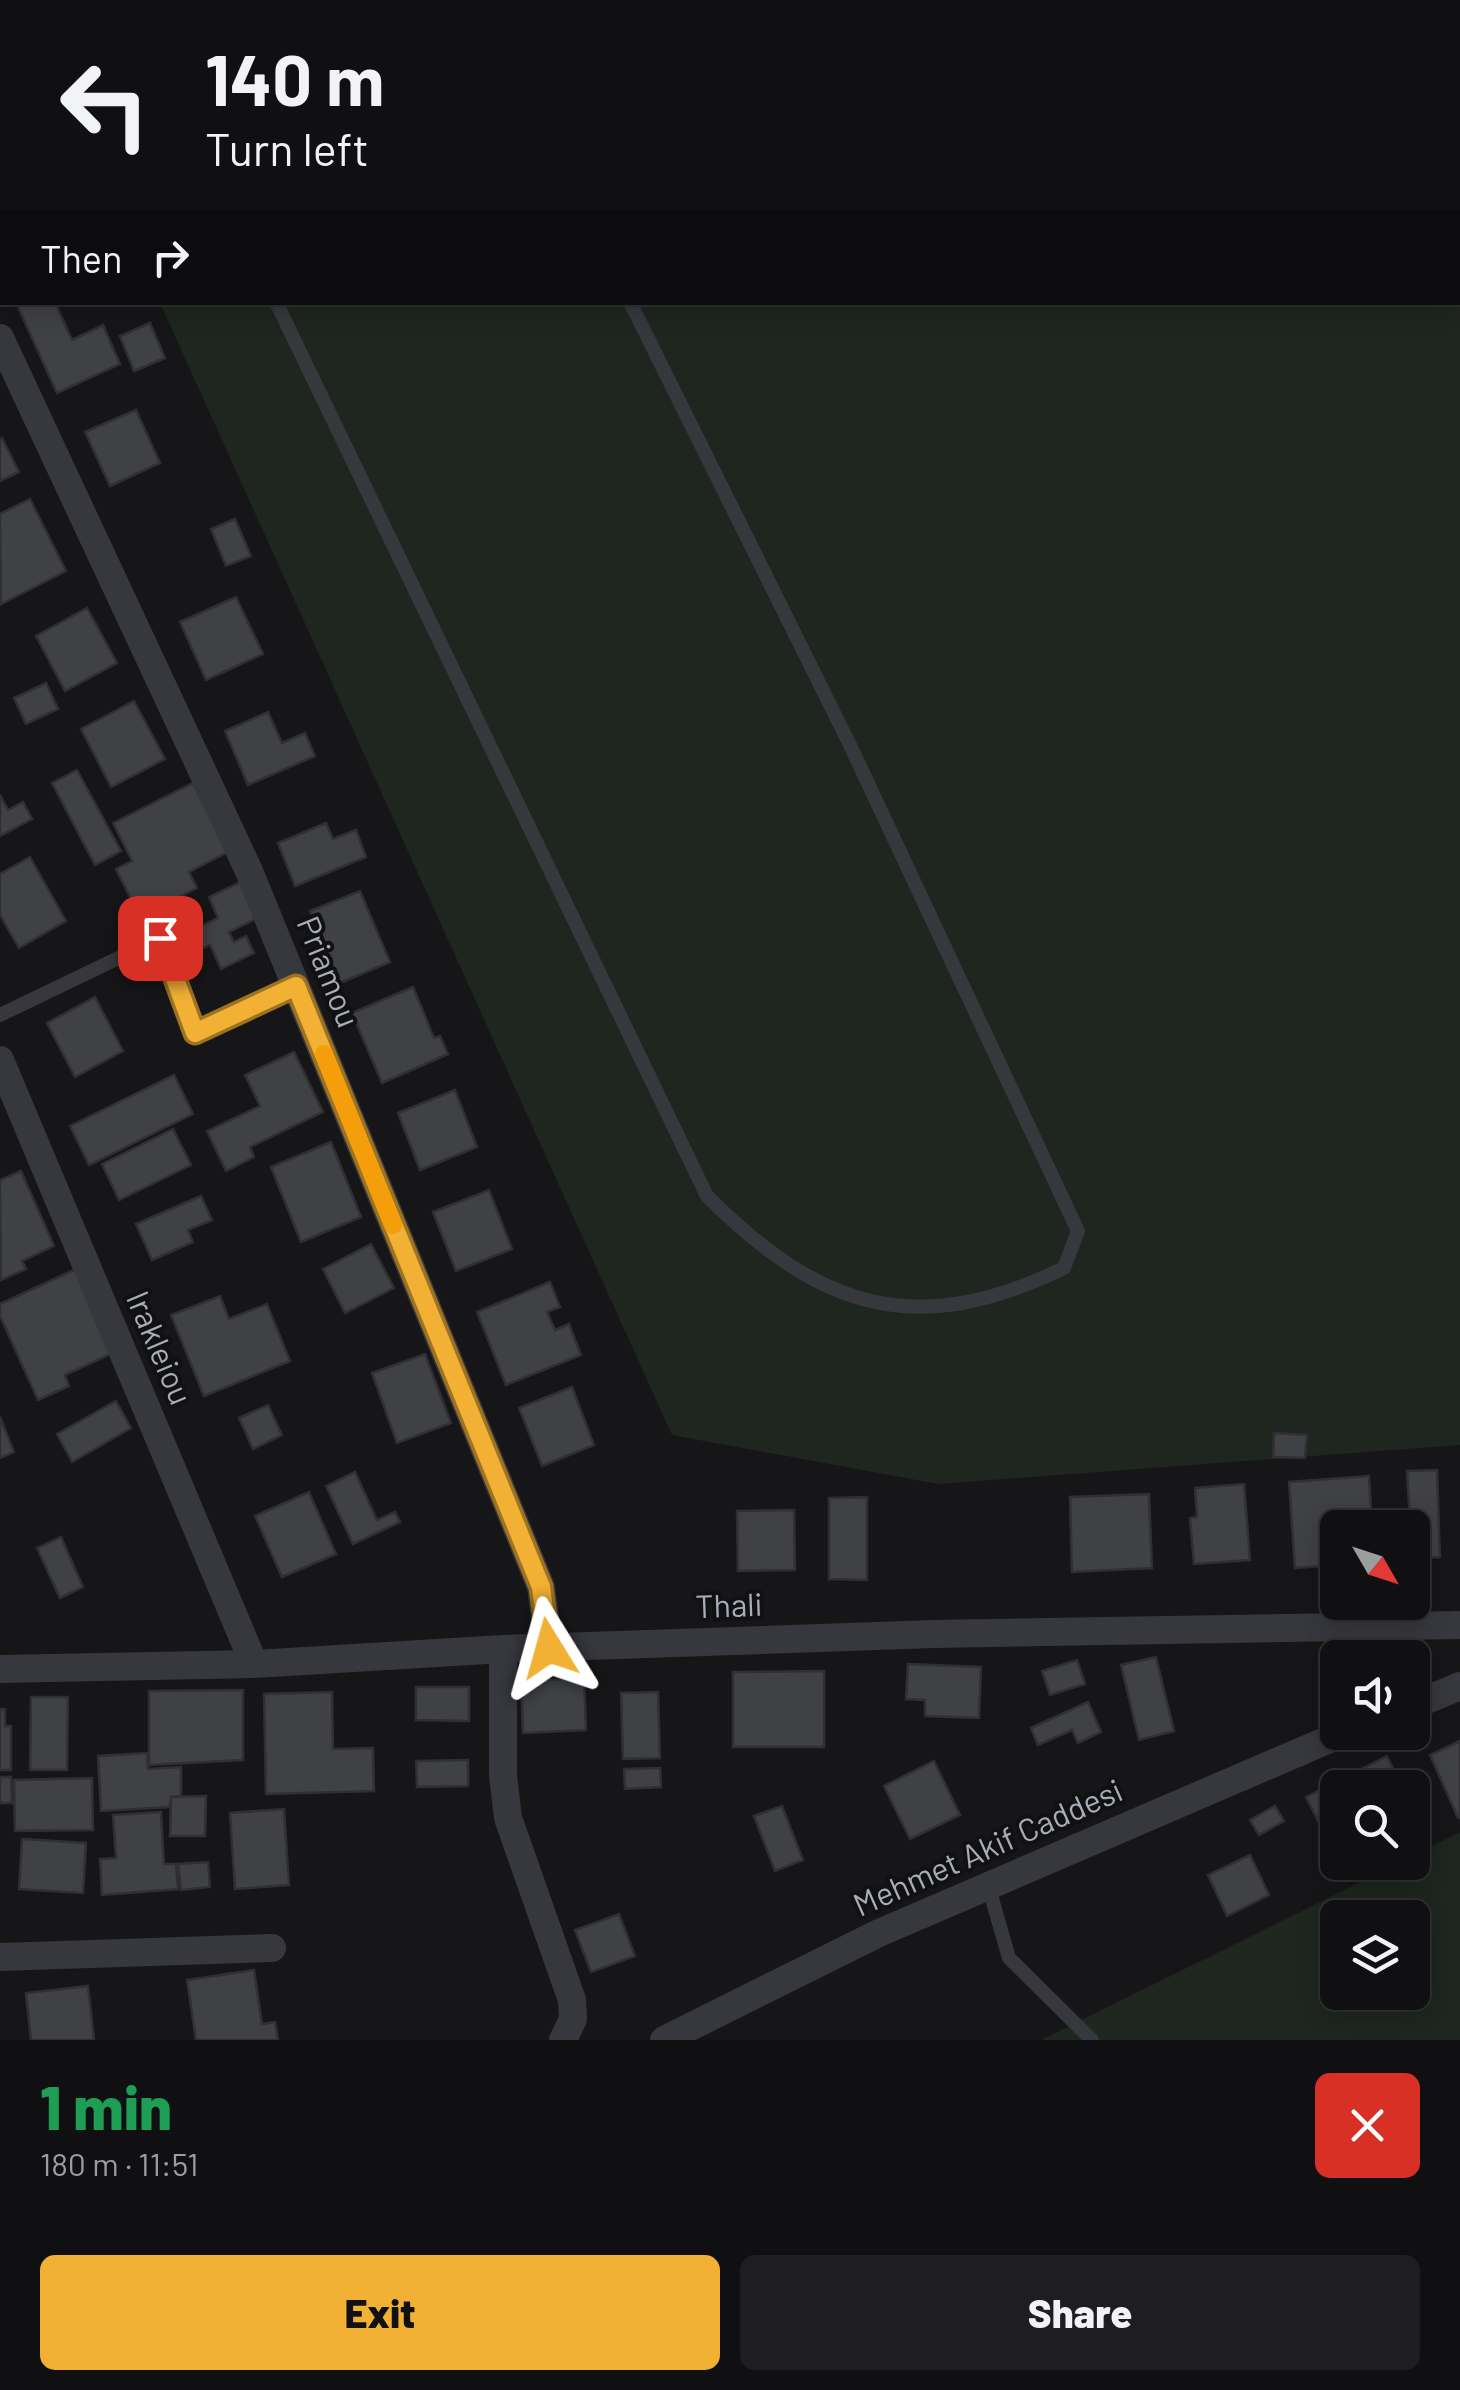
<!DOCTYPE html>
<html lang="en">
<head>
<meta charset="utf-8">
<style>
  body { margin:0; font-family:Barlow,sans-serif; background:#1e1e20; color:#f1f3f6; height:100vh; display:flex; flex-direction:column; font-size:38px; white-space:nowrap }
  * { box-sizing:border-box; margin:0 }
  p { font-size:32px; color:#9c9d9f }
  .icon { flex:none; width:55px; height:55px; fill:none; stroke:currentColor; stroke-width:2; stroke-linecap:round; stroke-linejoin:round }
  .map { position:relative; height:2040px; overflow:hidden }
  .sheet { display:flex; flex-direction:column; background:#101012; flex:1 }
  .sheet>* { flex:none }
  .top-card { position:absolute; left:0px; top:0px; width:1460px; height:305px; box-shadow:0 5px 25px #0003,0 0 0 2px #303032; background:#101012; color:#f1f3f6; overflow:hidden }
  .needle { width:65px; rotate:129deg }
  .buttons { position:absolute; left:1320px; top:1510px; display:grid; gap:20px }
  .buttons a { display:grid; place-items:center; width:110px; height:110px; border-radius:15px; background:#101012; box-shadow:0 5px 25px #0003,0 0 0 2px #303032; font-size:50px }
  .pin { position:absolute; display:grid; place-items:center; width:85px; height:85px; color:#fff; margin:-42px; border-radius:20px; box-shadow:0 5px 15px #0006 }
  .me { position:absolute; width:110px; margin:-55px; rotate:352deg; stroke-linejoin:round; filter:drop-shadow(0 0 8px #0008) }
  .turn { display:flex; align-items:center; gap:35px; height:210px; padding:0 40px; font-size:45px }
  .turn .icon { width:130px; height:130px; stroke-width:2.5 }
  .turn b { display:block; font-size:70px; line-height:85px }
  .then { display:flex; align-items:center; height:95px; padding:0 40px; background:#0003; gap:20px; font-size:38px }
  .round { display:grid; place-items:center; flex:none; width:105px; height:105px; border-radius:15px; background:#1e1e20 }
  .overview { display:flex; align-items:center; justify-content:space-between; height:170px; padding:0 40px }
  h1 { font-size:60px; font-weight:800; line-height:75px; color:#1e9e55 }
  .action { display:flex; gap:20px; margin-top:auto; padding:20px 40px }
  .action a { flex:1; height:115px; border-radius:15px; background:#f2b134; color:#111; font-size:40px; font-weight:800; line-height:115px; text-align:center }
  .action a+a { background:#1e1e20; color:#f1f3f6 }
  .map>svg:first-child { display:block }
  .green { fill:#1e261f; fill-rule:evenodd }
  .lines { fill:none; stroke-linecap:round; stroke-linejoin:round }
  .stream { stroke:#2c353c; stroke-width:10 }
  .building { fill:#404145; stroke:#303034; stroke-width:2.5 }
  .service { stroke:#37383d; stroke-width:14 }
  .minor { stroke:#37383d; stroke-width:28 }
  .route-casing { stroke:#9d7322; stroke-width:25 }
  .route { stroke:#f2b134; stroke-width:18 }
  .slow { stroke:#f59e0b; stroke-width:18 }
  .labels { text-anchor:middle; stroke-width:8; stroke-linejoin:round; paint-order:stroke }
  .street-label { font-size:32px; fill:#a8adb8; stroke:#111113 }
</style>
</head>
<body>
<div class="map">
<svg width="1460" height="2040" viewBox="0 0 1460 2040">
  <rect width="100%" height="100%" fill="#161618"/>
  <path class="green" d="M 0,0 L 1460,0 L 1460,1445 L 938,1484 L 672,1435 L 160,303 L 1458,302 L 1458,2 L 2,2 L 2,133 Z
    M 1460,1832 L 1460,2040 L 1041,2040 L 1399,1863 L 1412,1862 L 1413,1856 ZM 1338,1918 L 1412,1918 L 1412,1992 L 1338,1992 Z"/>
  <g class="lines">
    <path class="stream" d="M 1166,0 L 1169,2
      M 1458,150 L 1460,151"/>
  </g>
  <path class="building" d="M 23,302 L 55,302 L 72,340 L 103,325 L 120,364 L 57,393 L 17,305 Z
    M 150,323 L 165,358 L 134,371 L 120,336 Z
    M 136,410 L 160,463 L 110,486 L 85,432 Z
    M 2,438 L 19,472 L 0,481 L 0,439 Z
    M 30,499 L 66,571 L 1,604 L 0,514 Z
    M 235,519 L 251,556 L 226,566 L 211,529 Z
    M 236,597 L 263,654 L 206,680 L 180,622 Z
    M 87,608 L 117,663 L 65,691 L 36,636 Z
    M 46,683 L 58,709 L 26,724 L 14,698 Z
    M 134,701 L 165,759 L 111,787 L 81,729 Z
    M 268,712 L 282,743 L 305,733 L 315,756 L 248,785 L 225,731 Z
    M 77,770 L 121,851 L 95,865 L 52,783 Z
    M 193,783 L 228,852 L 189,872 L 197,888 L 140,917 L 116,869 L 132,861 L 113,823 Z
    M 0,795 L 8,810 L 23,802 L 32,819 L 0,836 Z
    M 326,823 L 333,839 L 356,830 L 366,857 L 295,886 L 278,843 Z
    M 30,857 L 66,921 L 19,948 L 0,915 L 0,874 Z
    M 245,880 L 262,916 L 229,932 L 234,942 L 246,936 L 254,953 L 221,969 L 210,945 L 187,955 L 178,937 L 218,918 L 209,897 Z
    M 360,891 L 390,962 L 340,983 L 310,911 Z
    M 413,987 L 434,1038 L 440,1036 L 448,1054 L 382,1083 L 352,1013 Z
    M 95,997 L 123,1051 L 75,1077 L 47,1023 Z
    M 294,1052 L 323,1112 L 250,1147 L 254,1157 L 226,1171 L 207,1131 L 260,1106 L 245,1075 Z
    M 174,1075 L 193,1114 L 89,1165 L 70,1126 Z
    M 455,1090 L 477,1147 L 420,1170 L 398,1113 Z
    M 173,1129 L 191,1165 L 119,1200 L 102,1164 Z
    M 331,1142 L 361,1217 L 301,1242 L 271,1167 Z
    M 21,1171 L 54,1246 L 22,1261 L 26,1269 L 1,1280 L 0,1180 Z
    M 489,1190 L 512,1249 L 456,1271 L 433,1212 Z
    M 201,1196 L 212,1220 L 188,1230 L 193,1242 L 152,1260 L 136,1224 Z
    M 371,1244 L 394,1288 L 345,1313 L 323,1269 Z
    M 76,1269 L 113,1353 L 65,1375 L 69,1386 L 38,1400 L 0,1316 L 0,1304 Z
    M 550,1282 L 560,1307 L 547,1312 L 555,1330 L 569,1324 L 581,1355 L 506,1385 L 477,1312 Z
    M 220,1296 L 229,1319 L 267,1304 L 290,1361 L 204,1396 L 171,1315 Z
    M 425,1354 L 451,1423 L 397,1443 L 372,1373 Z
    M 572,1387 L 594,1445 L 542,1466 L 519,1408 Z
    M 116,1401 L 131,1428 L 72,1462 L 57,1434 Z
    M 268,1405 L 282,1435 L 253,1449 L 239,1418 Z
    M 0,1417 L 14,1452 L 0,1458 Z
    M 1274,1433 L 1307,1435 L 1305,1458 L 1273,1457 Z
    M 1437,1470 L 1440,1557 L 1412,1558 L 1407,1471 Z
    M 355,1472 L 377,1520 L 395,1512 L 400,1522 L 353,1544 L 326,1486 Z
    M 1369,1476 L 1372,1528 L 1338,1528 L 1338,1565 L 1295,1568 L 1289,1482 Z
    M 1244,1484 L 1250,1560 L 1194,1564 L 1190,1518 L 1197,1517 L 1195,1488 Z
    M 309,1492 L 336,1554 L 282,1577 L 255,1516 Z
    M 1149,1494 L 1152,1568 L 1072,1572 L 1070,1497 Z
    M 867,1497 L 867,1580 L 829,1579 L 829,1498 Z
    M 794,1510 L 795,1570 L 738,1571 L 737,1511 Z
    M 61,1537 L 83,1587 L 60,1598 L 37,1548 Z
    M 1156,1657 L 1174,1731 L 1139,1740 L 1121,1665 Z
    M 1077,1660 L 1085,1684 L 1050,1695 L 1042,1671 Z
    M 908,1664 L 981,1667 L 979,1718 L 925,1716 L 925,1700 L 906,1699 Z
    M 824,1671 L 824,1747 L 733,1747 L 733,1672 Z
    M 584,1678 L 586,1730 L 523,1733 L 521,1681 Z
    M 416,1687 L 469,1687 L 469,1721 L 416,1720 Z
    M 243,1690 L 243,1760 L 149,1765 L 149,1691 Z
    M 332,1692 L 333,1749 L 373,1748 L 374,1791 L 266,1794 L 264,1694 Z
    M 658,1692 L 660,1758 L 623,1759 L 621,1693 Z
    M 31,1697 L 68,1697 L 67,1770 L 30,1770 Z
    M 1088,1702 L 1101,1732 L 1078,1743 L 1072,1730 L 1038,1745 L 1031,1728 Z
    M 0,1709 L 5,1709 L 5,1726 L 11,1726 L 11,1770 L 0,1770 Z
    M 1460,1741 L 1460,1818 L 1458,1818 L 1430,1755 Z
    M 147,1753 L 148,1769 L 181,1767 L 181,1796 L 171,1797 L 170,1807 L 101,1811 L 98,1756 Z
    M 1387,1756 L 1403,1788 L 1338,1788 L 1338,1861 L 1306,1797 Z
    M 468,1760 L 468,1786 L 417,1787 L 416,1761 Z
    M 934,1761 L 960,1815 L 910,1839 L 884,1786 Z
    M 660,1768 L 661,1787 L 625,1789 L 624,1769 Z
    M 0,1777 L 11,1777 L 12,1803 L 0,1803 Z
    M 92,1778 L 93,1830 L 15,1831 L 14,1780 Z
    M 206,1796 L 205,1836 L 170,1836 L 171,1797 Z
    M 782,1806 L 803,1860 L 775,1871 L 754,1816 Z
    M 1275,1806 L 1284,1821 L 1259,1835 L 1250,1820 Z
    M 1412,1807 L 1429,1840 L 1412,1848 Z
    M 284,1809 L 289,1885 L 235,1889 L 230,1813 Z
    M 161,1812 L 164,1864 L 176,1864 L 178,1889 L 102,1895 L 100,1859 L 116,1858 L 113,1815 Z
    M 22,1839 L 86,1843 L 83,1893 L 19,1889 Z
    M 1250,1855 L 1269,1895 L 1227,1916 L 1208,1875 Z
    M 208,1862 L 210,1887 L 181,1890 L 178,1864 Z
    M 619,1914 L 635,1956 L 591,1972 L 575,1930 Z
    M 254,1970 L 262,2024 L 275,2022 L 278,2040 L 196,2040 L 187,1980 Z
    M 88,1986 L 94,2040 L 31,2040 L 26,1993 Z"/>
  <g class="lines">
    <path class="service" d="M 0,152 L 2,151
      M 276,302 L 707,1196 C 820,1309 916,1340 1064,1268 L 1078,1231 L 850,745 L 630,302
      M 0,1015 L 160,938 L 195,1033 L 296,986
      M 988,1885 L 1009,1958 L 1092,2040"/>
    <path class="minor" d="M 0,338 L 249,871 L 541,1587 L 549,1648
      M 0,1060 L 254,1664
      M 503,1649 L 503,1775 L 508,1818 L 572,2000 L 573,2019 L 563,2040
      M 0,1669 L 254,1664 L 503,1649 L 934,1634 L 1460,1625
      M 1412,1706 L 1460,1686
      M 0,1957 L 272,1948
      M 664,2040 L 879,1933 L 1346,1732"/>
  </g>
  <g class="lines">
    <defs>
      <path id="route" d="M 160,938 L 195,1033 L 296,986 L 541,1587 L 549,1648"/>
    </defs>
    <use href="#route" class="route-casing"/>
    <use href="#route" class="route"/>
    <path class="slow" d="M 324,1054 L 393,1225"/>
  </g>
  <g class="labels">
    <g class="street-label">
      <text transform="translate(328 972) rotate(68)" y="11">Priamou</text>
      <text transform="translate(159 1348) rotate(67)" y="11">Irakleiou</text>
      <text transform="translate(729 1606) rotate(-2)" y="11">Thali</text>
      <text transform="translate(988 1848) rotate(-24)" y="11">Mehmet Akif Caddesi</text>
    </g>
  </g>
</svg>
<div class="buttons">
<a><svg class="needle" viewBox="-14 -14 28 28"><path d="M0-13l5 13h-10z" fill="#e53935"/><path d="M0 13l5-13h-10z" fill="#9c9d9f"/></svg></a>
<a><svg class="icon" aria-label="sound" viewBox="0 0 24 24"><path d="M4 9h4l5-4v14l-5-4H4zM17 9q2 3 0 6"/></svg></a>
<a><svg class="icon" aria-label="search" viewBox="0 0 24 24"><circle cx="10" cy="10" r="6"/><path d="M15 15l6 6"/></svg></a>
<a><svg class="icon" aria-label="layers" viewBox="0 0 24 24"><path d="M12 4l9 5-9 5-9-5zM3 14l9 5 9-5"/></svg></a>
</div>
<div class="pin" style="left:160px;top:938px;background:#d93025"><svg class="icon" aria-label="arrive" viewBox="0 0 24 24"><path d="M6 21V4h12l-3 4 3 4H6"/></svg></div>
<svg class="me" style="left:549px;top:1648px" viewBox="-20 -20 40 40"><path d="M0-17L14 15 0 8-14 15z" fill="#f2b134" stroke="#fff" stroke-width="4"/></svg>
<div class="top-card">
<div class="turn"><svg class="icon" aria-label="left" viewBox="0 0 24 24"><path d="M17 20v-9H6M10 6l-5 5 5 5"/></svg><div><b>140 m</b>Turn left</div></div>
<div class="then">Then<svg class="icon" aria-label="right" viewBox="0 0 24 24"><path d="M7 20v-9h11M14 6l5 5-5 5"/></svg></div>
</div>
</div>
<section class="sheet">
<div class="overview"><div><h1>1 min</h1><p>180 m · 11:51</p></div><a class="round" style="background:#d93025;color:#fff"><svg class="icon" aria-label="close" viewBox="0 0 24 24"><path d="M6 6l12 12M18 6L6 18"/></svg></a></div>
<div class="action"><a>Exit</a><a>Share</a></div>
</section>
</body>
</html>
